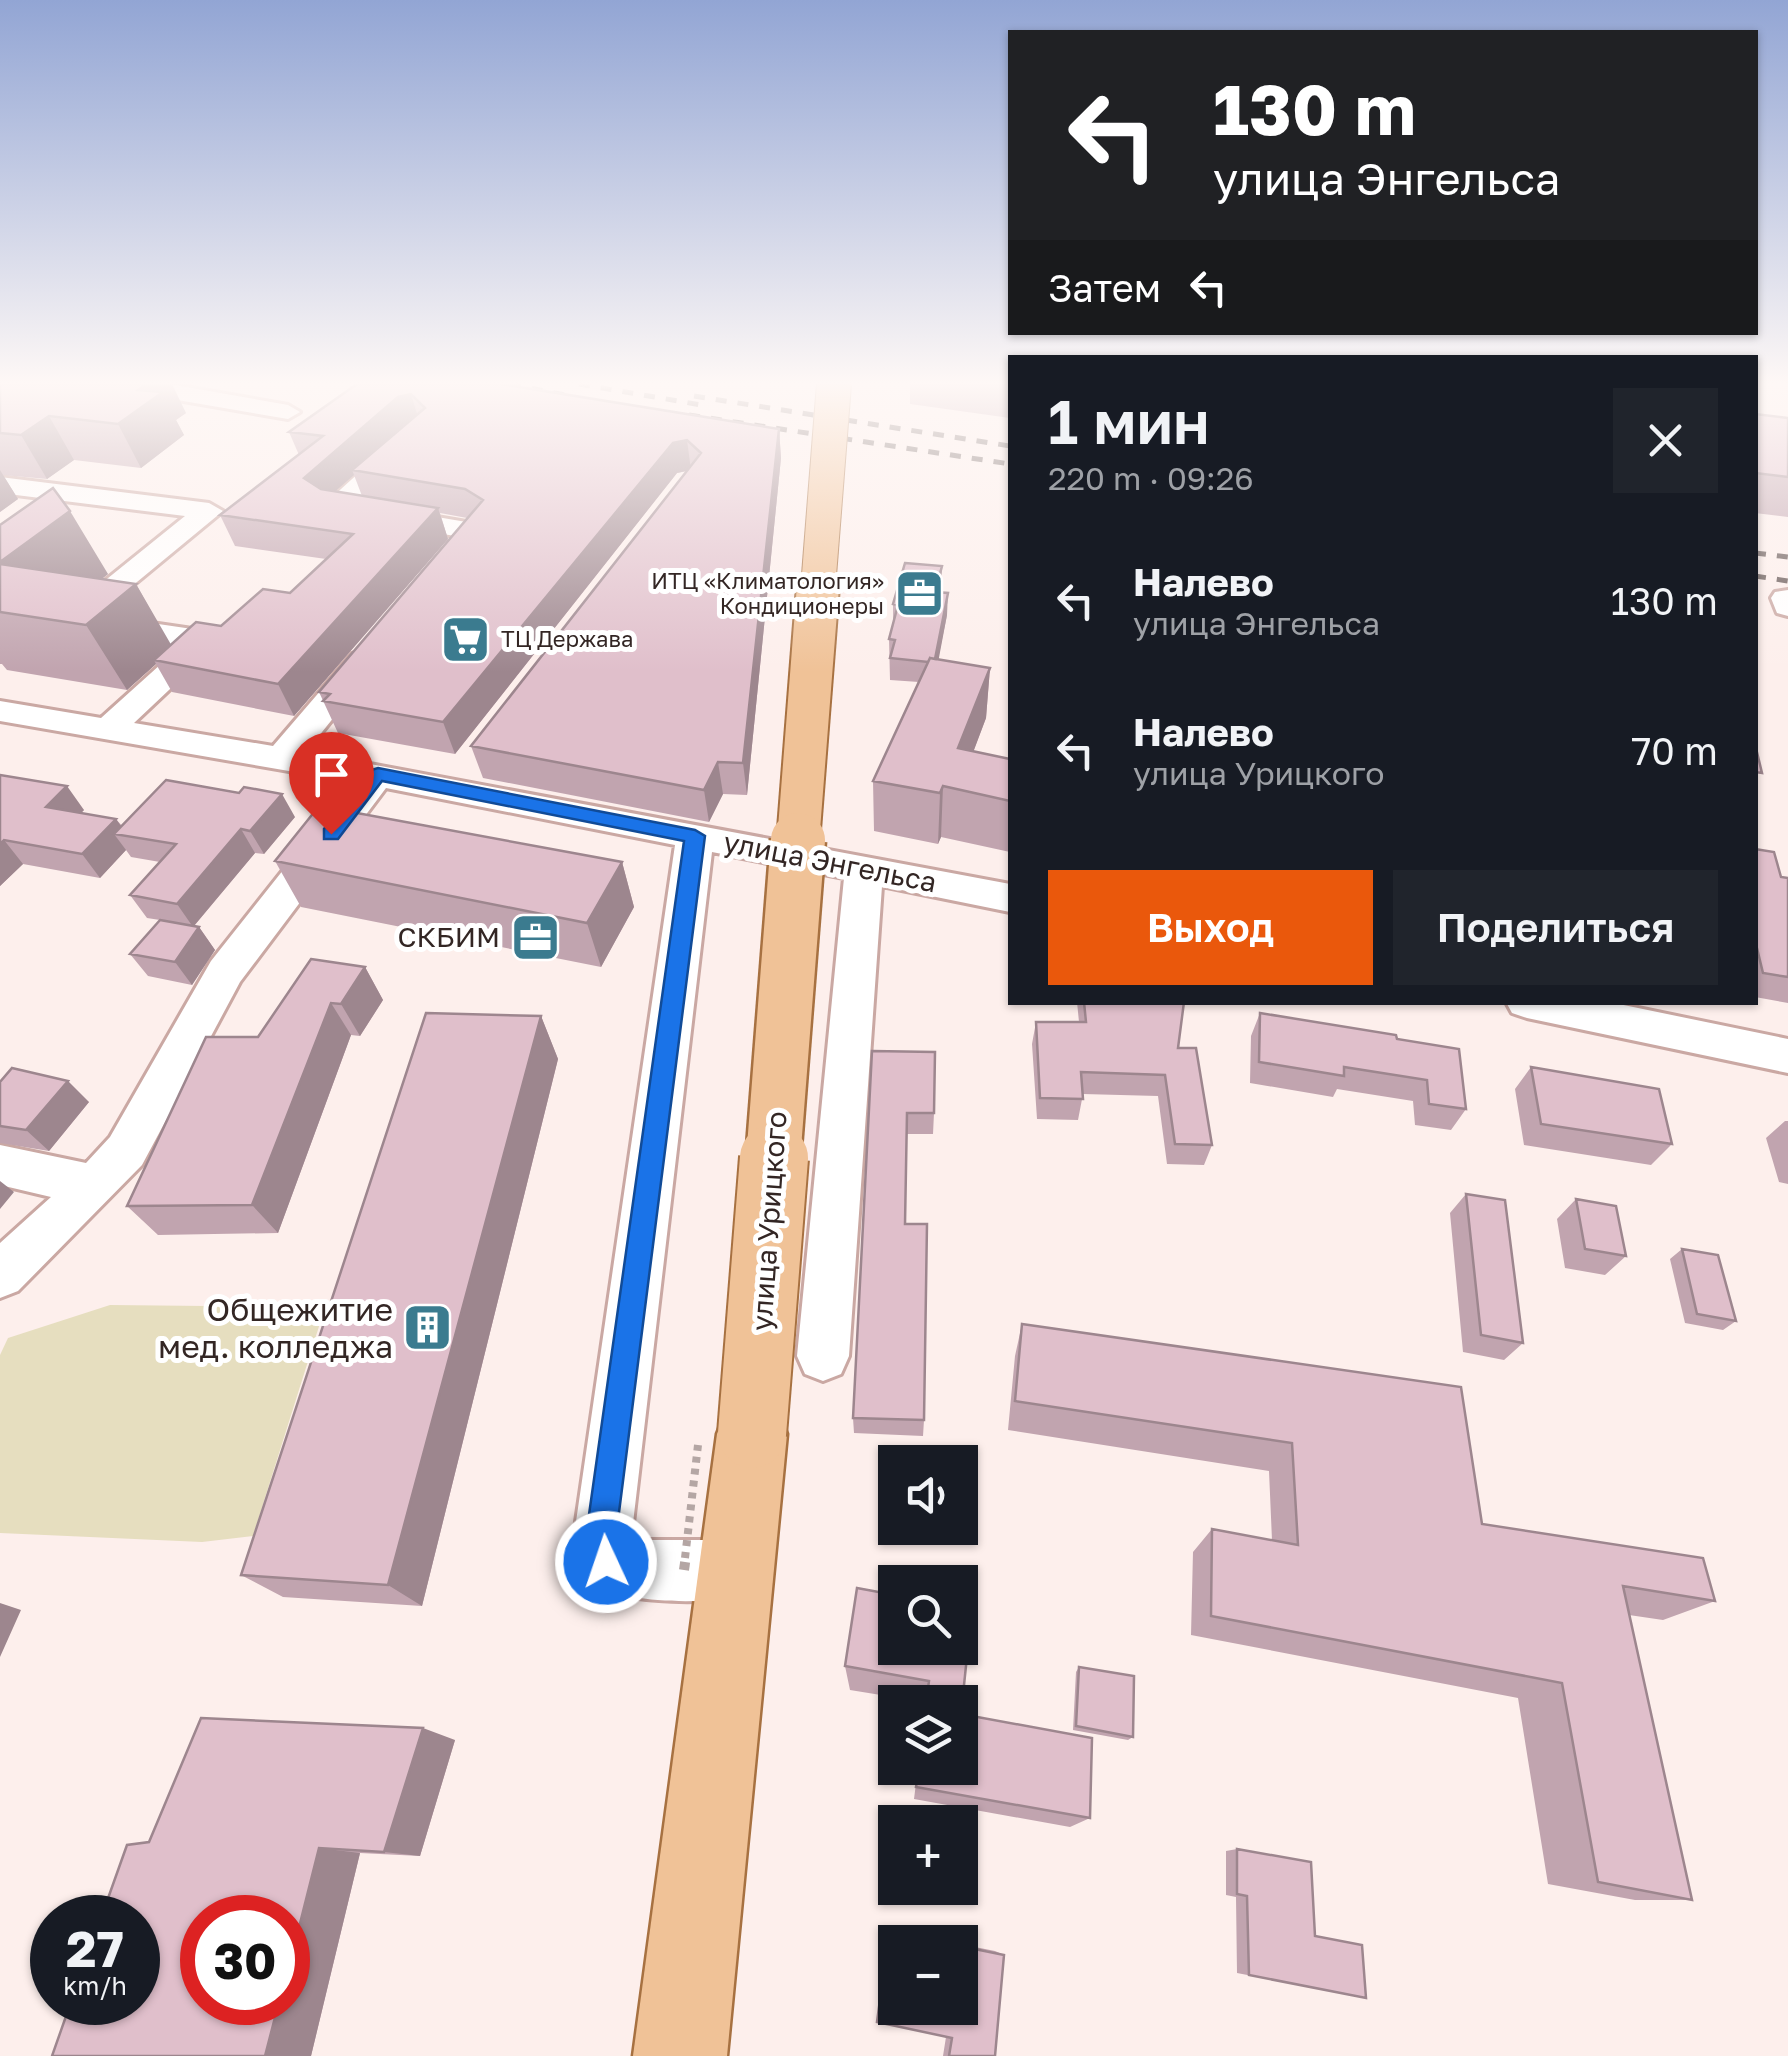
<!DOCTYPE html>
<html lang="ru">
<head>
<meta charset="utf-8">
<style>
  body { margin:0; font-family:"Golos Text",sans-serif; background:#20242c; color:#f1f3f6; height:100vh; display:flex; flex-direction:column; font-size:38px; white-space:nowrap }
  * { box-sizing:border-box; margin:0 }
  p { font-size:32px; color:#9ea1a6 }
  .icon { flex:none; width:55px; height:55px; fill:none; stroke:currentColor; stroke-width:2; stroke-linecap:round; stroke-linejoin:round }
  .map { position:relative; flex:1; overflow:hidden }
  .drawer { position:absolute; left:1008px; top:355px; width:750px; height:650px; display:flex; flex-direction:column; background:#171b24; border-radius:0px; box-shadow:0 2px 8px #0004 }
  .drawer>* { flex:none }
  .top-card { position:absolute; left:1008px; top:30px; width:750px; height:305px; border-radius:0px; box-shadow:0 2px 8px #0004; background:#202124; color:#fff; overflow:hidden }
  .tools { position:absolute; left:878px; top:1445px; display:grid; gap:20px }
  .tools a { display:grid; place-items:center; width:100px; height:100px; border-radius:0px; background:#171b24; box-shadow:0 2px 8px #0004; font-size:50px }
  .speed { position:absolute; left:30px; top:1895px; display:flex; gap:20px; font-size:50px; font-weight:700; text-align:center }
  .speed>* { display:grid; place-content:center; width:130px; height:130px; border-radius:50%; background:#171b24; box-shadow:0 2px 8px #0004; line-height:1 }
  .speed small { font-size:25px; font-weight:400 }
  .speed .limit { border:15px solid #d22; background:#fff; color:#111 }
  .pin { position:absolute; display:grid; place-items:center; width:85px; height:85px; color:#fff; margin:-102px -42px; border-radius:50% 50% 50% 0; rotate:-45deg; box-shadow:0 0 10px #0007 }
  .pin .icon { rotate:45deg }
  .me { position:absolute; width:110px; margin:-55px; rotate:357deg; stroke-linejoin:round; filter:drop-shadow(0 0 8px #0008) }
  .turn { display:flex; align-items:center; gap:35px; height:210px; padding:0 40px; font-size:45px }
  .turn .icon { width:130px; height:130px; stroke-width:2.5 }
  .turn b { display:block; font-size:70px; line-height:85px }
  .then { display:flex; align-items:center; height:95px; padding:0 40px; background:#0003; gap:20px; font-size:38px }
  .round { display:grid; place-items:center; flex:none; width:105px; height:105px; border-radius:0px; background:#20242c }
  .summary { display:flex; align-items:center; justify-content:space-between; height:170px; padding:0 40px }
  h1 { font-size:60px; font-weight:600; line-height:75px }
  .primary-button { display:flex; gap:20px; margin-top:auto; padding:20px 40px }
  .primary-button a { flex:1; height:115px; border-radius:0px; background:#ea580c; color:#fff; font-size:40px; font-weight:600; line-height:115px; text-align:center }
  .primary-button a+a { background:#20242c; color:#f1f3f6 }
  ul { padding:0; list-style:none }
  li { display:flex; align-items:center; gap:30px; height:150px; padding:0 40px }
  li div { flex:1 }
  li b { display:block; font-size:38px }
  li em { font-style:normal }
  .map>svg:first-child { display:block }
  .green { fill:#e6debf }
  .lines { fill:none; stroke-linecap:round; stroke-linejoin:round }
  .minor-casing { stroke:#caa8a3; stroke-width:6 }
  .major-casing { stroke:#a77141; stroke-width:5 }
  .minor { fill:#fff; fill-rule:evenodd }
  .major { fill:#f0c297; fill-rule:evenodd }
  .rail { stroke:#625452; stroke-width:5; stroke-dasharray:11 11; stroke-linecap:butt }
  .major-bridge-far3-casing { stroke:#a77141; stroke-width:36; stroke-linecap:butt }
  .major-bridge-far2-casing { stroke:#a77141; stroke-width:46; stroke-linecap:butt }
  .major-bridge-far1-casing { stroke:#a77141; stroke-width:59; stroke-linecap:butt }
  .major-bridge-casing { stroke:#a77141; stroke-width:72; stroke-linecap:butt }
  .path-bridge-far1 { stroke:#b4a6a4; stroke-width:8; stroke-dasharray:6 6; stroke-linecap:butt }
  .path-bridge { stroke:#b4a6a4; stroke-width:10; stroke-dasharray:8 8; stroke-linecap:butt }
  .major-bridge-far3 { stroke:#f0c297; stroke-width:34 }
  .major-bridge-far2 { stroke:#f0c297; stroke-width:42 }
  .major-bridge-far1 { stroke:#f0c297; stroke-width:54 }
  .major-bridge { stroke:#f0c297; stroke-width:68 }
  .wall { fill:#c1a4af; fill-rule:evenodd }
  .shaded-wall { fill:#9d868e }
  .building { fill:#e0bfcb; stroke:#9d868e; stroke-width:2.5 }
  .route { fill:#1a73e8; stroke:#114b97; stroke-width:2.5 }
  .labels { text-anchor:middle; stroke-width:10; stroke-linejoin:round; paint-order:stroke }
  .far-poi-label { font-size:22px; fill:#332624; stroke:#fff; text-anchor:end }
  .street-label { font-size:28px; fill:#332624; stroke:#fff }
  .poi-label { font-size:28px; fill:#332624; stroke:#fff; text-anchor:end }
  .near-poi-label { font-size:32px; fill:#332624; stroke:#fff; text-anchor:end }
</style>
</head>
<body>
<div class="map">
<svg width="1788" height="2056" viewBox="0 0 1788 2056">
  <rect width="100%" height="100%" fill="#fdefec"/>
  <path class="green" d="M 110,1305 L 296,1307 L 321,1320 L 253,1536 L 202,1542 L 0,1533 L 0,1355 L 8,1338 Z"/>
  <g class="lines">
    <defs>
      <path id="minor" d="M 114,384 L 169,384 L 288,405 L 300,412 L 288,419 L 125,391 Z
        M 402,439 L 415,447 L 411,452 L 355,503 L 484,525 L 488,531 L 458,568 L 448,571 L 434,562 L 455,536 L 334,516 L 320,508 L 393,442 Z
        M 0,477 L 209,503 L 223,511 L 97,615 L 206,631 L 222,640 L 134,723 L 273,746 L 352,654 L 363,651 L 379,661 L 306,752 L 1010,884 L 1010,912 L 882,886 L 849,1356 L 841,1374 L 823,1381 L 805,1374 L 797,1356 L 844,878 L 712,852 L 631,1540 L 738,1540 L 759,1548 L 767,1569 L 759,1590 C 714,1608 629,1603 585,1584 L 572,1549 L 675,845 L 386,788 L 240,982 L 142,1165 L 18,1291 L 0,1298 L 0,1243 L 51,1197 L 0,1185 L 0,1145 L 86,1163 L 110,1137 L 211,961 L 353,782 L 0,721 L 0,701 L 101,718 L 181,646 L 71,629 L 56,620 L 185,516 L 0,493 Z
        M 1788,590 L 1788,616 L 1777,613 L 1771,598 L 1775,592 Z
        M 1506,1002 L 1609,1002 L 1788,1039 L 1788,1073 L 1527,1018 L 1512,1013 Z"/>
      <path id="major" d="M 752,1399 L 777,1409 L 787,1434 L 727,2056 L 633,2056 L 717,1434 L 727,1409 Z"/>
    </defs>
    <use href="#minor" class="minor-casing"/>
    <use href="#major" class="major-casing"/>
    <use href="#minor" class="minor"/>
    <use href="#major" class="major"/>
    <path class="rail" d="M 510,384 L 575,397
      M 579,384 L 707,406
      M 694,396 L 1010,446
      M 689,415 L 1010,464
      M 1755,553 L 1788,557
      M 1755,576 L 1788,581"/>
    <defs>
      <path id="major-bridge-far3" d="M 818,588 L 834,384"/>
      <path id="major-bridge-far2" d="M 798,842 L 818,586"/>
      <path id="major-bridge-far1" d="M 773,1160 L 798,840"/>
      <path id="major-bridge" d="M 752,1434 L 774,1158"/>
    </defs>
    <use href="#major-bridge-far3" class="major-bridge-far3-casing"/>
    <use href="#major-bridge-far2" class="major-bridge-far2-casing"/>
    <use href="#major-bridge-far1" class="major-bridge-far1-casing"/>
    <use href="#major-bridge" class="major-bridge-casing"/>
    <path class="path-bridge-far1" d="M 685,1558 L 698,1445"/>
    <path class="path-bridge" d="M 684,1570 L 686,1556"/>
    <use href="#major-bridge-far3" class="major-bridge-far3"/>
    <use href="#major-bridge-far2" class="major-bridge-far2"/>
    <use href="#major-bridge-far1" class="major-bridge-far1"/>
    <use href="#major-bridge" class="major-bridge"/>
  </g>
  <path class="wall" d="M 0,384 L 186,413 L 176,420 L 184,435 L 141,468 L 74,460 L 47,479 L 3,475 L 18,499 L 0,512 Z
    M 357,384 L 779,429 L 781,458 L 747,795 L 723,794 L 709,822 L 483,778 L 471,746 L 687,471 L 677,473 L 455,754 L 338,733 L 319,692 L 467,518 L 440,513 L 448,539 L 294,716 L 172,692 L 156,664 L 127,690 L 7,670 L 2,664 L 0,664 L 0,525 L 108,574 L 101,579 L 136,584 L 170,645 L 221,626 L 290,593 L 326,559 L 235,546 L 220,515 L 299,455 L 289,432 ZM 354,475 L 362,496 L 335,491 Z
    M 910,384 L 1010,384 L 1010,418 L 910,404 Z
    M 1755,414 L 1788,418 L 1788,517 L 1755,513 Z
    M 941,587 L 940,592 L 947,615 L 938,659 L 990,668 L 986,718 L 973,752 L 1010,759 L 1010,852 L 941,837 L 938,844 L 874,831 L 873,781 L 919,682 L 890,680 L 889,639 L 893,625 L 893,604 Z
    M 0,775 L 84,810 L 81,813 L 116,819 L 122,826 L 295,817 L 264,854 L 255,853 L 194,926 L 199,927 L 215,950 L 192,985 L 148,976 L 130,954 L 160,920 L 147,918 L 130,895 L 160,862 L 131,857 L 126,850 L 100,878 L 23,864 L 0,886 Z
    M 1755,849 L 1781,877 L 1788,878 L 1788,1003 L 1755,997 Z
    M 275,861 L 622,862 L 634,907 L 601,967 L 301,907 Z
    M 365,967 L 383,1000 L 360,1036 L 351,1035 L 278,1233 L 158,1235 L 127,1206 L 258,1037 Z
    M 1077,1002 L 1184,1002 L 1178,1048 L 1212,1145 L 1204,1165 L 1167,1164 L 1158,1096 L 1083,1094 L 1078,1120 L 1037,1119 L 1032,1044 L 1036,1022 L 1079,1022 Z
    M 1260,1013 L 1397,1039 L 1466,1109 L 1451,1130 L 1415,1125 L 1413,1101 L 1337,1089 L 1333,1097 L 1250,1083 L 1251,1036 Z
    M 541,1016 L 558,1059 L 422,1606 L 283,1597 L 241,1575 Z
    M 872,1051 L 934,1113 L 933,1134 L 907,1134 L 905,1224 L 924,1420 L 923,1436 L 854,1433 L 853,1418 Z
    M 1531,1067 L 1672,1144 L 1651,1165 L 1524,1145 L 1515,1089 Z
    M 0,1082 L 89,1102 L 49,1151 L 0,1143 Z
    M 1785,1121 L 1788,1121 L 1788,1184 L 1779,1182 L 1766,1138 Z
    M 1466,1194 L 1523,1343 L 1504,1360 L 1463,1352 L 1450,1213 Z
    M 1576,1199 L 1626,1256 L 1605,1275 L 1565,1268 L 1557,1219 Z
    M 1682,1249 L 1736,1321 L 1723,1330 L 1685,1323 L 1670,1259 Z
    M 1022,1324 L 1482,1524 L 1715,1601 L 1663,1620 L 1629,1615 L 1692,1900 L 1635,1900 L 1548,1884 L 1518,1698 L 1191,1635 L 1193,1552 L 1212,1529 L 1272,1540 L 1269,1471 L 1008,1430 L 1015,1356 Z
    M 857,1588 L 895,1595 L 895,1648 L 960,1648 L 960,1606 L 972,1608 L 961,1714 L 1092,1738 L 1090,1818 L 1070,1827 L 914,1799 L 918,1768 L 960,1768 L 960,1702 L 924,1702 L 850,1690 L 845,1666 Z
    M 1079,1667 L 1133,1737 L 1128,1740 L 1073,1730 L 1076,1672 Z
    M 455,1740 L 420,1856 L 360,1853 L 311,2056 L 52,2056 L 149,1842 Z
    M 1237,1849 L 1315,1936 L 1366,1998 L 1237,1973 L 1236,1897 L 1226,1895 L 1226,1851 Z
    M 889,1930 L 952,1942 L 895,1942 L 960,2008 L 960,1944 L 995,1951 L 1004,1955 L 995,2056 L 943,2056 L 946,2037 L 877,2022 Z"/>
  <path class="shaded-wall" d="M 146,384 L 172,384 L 186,413 L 176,420 L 184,435 L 141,468 L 118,424 L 138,390 Z
    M 411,394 L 420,424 L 352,470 L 354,475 L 316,508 L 304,478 L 398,397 Z
    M 49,416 L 74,460 L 47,479 L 21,435 Z
    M 779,429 L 781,458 L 747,795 L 743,763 Z
    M 687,440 L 691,470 L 677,473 L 455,754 L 443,722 L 673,443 Z
    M 0,470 L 18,499 L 0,512 Z
    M 438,508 L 448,539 L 294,716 L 278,684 Z
    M 70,511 L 108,574 L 51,620 L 0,562 Z
    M 942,566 L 941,587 L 935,613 L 935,592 Z
    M 136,584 L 173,648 L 154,660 L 156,664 L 127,690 L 86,625 Z
    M 948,593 L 947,615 L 934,684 L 934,662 Z
    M 990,668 L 986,718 L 959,790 L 958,748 Z
    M 718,762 L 723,794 L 709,822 L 704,790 Z
    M 67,786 L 84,810 L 64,830 L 46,807 Z
    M 943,786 L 941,837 L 938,844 L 940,793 Z
    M 282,794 L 295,817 L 264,854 L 250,831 Z
    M 116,819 L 128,836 L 114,834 L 126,850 L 100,878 L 82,854 Z
    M 241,829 L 255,853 L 193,927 L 177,904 Z
    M 4,840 L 23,864 L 0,886 L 0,844 Z
    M 622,862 L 634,907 L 601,967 L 587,923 Z
    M 199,927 L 215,950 L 192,985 L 175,962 Z
    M 365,967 L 383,1000 L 360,1036 L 341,1004 Z
    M 331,1003 L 351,1035 L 278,1233 L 252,1205 Z
    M 541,1016 L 558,1059 L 422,1606 L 388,1585 Z
    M 68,1081 L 89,1102 L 49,1151 L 26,1130 Z
    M 0,1181 L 14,1192 L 0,1209 Z
    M 0,1603 L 21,1610 L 0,1657 Z
    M 423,1728 L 455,1740 L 420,1856 L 384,1852 Z
    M 319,1848 L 360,1853 L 311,2056 L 265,2056 L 279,2002 L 288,2002 L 288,1971 Z"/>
  <path class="building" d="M 0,384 L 146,384 L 138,390 L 163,392 L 118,424 L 49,416 L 21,435 L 0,433 Z
    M 357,384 L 501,384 L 779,429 L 743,763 L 718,762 L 704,790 L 471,746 L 701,453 L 687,440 L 673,443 L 443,722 L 323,701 L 330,694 L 319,692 L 483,500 L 465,489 L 352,470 L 425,408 L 411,394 L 398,397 L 304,478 L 321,489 L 438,508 L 278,684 L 154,660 L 196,622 L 221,626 L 263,589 L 290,593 L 353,534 L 220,515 L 323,436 L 289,432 Z
    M 1755,414 L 1788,418 L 1788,477 L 1755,473 Z
    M 53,488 L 70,511 L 0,562 L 0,525 Z
    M 905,563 L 942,566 L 935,592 L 948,593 L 935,659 L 930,658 L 928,662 L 890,658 L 895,640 L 889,639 L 898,605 L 893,604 Z
    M 0,564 L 136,584 L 86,625 L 0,612 Z
    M 930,658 L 990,668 L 958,748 L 1010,759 L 1010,801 L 943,786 L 940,793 L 873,781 Z
    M 1755,744 L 1762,773 L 1755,772 Z
    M 0,775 L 67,786 L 46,807 L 116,819 L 82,854 L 4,840 L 0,844 Z
    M 166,780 L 239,793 L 244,787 L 282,794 L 250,831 L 241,829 L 177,904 L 130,895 L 176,844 L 114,834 Z
    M 319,806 L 622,862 L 587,923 L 275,861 Z
    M 1755,849 L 1774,852 L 1781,877 L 1788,878 L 1788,977 L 1763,973 L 1755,940 Z
    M 160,920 L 199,927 L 175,962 L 130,954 Z
    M 311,959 L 365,967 L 341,1004 L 331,1003 L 252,1205 L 127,1206 L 206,1037 L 258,1037 Z
    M 1084,1002 L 1184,1002 L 1178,1048 L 1196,1048 L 1212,1145 L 1175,1144 L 1165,1075 L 1081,1072 L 1083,1099 L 1040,1098 L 1036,1022 L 1086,1022 Z
    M 426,1013 L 541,1016 L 388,1585 L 241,1575 Z
    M 1260,1013 L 1396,1035 L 1397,1039 L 1459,1049 L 1466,1109 L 1429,1104 L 1427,1080 L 1344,1067 L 1344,1076 L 1259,1062 Z
    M 872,1051 L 935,1052 L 934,1113 L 907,1113 L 905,1224 L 927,1224 L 924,1420 L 853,1418 Z
    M 1531,1067 L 1659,1089 L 1672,1144 L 1541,1124 Z
    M 12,1068 L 68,1081 L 26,1130 L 0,1126 L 0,1082 Z
    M 1466,1194 L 1505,1200 L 1523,1343 L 1481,1335 Z
    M 1576,1199 L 1616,1206 L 1626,1256 L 1585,1249 Z
    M 1682,1249 L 1718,1255 L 1736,1321 L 1697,1314 Z
    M 1022,1324 L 1461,1387 L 1482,1524 L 1703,1558 L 1715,1601 L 1623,1586 L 1692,1900 L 1598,1882 L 1562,1683 L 1211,1616 L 1212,1529 L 1298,1545 L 1292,1443 L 1015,1401 Z
    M 857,1588 L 895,1595 L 895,1648 L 960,1648 L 960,1606 L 972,1608 L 961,1714 L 1092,1738 L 1090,1818 L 916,1787 L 919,1768 L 960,1768 L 960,1702 L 926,1702 L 929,1681 L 845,1666 Z
    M 1079,1667 L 1134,1676 L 1133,1737 L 1076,1726 Z
    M 201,1718 L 423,1728 L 384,1852 L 319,1848 L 288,1971 L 288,1918 L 202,1918 L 202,2002 L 279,2002 L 265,2056 L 52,2056 L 71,2002 L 138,2002 L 138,1918 L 101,1918 L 127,1845 L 149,1842 Z
    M 1237,1849 L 1311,1862 L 1315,1936 L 1362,1945 L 1366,1998 L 1249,1975 L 1247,1896 L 1237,1894 Z
    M 889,1932 L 943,1942 L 895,1942 L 895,2008 L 960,2008 L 960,1946 L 1004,1955 L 995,2056 L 949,2056 L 952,2038 L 877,2022 Z"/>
  <linearGradient id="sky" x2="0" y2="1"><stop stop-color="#92a5d4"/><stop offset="0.57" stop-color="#fef8f6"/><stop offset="1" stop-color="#fef8f6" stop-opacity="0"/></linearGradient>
  <rect width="1788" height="672" fill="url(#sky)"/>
  <path class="route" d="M 378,768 L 695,830 L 705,836 L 616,1536 L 622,1562 L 617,1574 L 606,1578 L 595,1574 L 586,1536 L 684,841 L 382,781 L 338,839 L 324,839 L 324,829 L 371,770 Z"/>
  <defs>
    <symbol id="office-square" viewBox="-11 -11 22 22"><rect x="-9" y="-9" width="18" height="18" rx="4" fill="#3b7b8f" stroke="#fff"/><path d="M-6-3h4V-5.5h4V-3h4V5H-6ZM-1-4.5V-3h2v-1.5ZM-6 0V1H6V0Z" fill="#fff"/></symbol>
    <symbol id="supermarket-square" viewBox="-11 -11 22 22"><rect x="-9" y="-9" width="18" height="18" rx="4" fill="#3b7b8f" stroke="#fff"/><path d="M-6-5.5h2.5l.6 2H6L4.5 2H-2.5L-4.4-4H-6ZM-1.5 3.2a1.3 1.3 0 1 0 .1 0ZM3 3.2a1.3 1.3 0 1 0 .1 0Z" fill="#fff"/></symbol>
    <symbol id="building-square" viewBox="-11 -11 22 22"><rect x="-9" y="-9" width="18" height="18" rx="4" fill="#3b7b8f" stroke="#fff"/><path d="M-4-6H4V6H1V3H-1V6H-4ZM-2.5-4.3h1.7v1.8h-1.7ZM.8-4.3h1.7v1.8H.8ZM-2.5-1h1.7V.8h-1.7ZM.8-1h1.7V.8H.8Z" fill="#fff"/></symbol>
  </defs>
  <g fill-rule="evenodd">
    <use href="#office-square" x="892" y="566" width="55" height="55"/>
    <use href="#supermarket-square" x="438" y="612" width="55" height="55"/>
    <use href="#office-square" x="508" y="910" width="55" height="55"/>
    <use href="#building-square" x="400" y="1300" width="55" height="55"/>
  </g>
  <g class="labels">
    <g class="far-poi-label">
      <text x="884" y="589">ИТЦ «Климатология»<tspan x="884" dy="25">Кондиционеры</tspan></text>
      <text x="501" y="647" text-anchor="start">ТЦ Держава</text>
    </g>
    <g class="street-label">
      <text transform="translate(830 862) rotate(11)" y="10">улица Энгельса</text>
      <text transform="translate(769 1221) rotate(-86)" y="10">улица Урицкого</text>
    </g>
    <g class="poi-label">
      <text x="500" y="947">СКБИМ</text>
    </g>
    <g class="near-poi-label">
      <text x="393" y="1321">Общежитие<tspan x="393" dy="37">мед. колледжа</tspan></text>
    </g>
  </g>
</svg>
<div class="tools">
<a><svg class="icon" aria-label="sound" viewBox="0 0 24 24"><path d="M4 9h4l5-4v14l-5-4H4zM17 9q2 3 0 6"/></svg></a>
<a><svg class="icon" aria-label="search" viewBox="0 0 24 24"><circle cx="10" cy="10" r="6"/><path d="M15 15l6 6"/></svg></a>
<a><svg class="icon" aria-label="layers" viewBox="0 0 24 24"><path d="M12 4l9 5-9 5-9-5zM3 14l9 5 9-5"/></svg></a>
<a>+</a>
<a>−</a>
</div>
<div class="speed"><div>27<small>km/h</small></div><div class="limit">30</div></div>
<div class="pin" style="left:331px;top:834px;background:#d93025"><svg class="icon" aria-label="arrive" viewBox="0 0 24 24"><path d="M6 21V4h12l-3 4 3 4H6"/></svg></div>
<svg class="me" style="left:606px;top:1562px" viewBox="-20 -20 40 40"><circle r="17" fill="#1a73e8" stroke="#fff" stroke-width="3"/><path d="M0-11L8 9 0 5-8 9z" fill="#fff"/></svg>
<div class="top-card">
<div class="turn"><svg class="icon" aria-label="left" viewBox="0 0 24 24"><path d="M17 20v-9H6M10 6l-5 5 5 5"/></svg><div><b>130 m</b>улица Энгельса</div></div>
<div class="then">Затем<svg class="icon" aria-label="left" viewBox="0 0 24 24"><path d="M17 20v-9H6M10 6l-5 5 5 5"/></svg></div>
</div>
<section class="drawer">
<div class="summary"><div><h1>1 мин</h1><p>220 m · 09:26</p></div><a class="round"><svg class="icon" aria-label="close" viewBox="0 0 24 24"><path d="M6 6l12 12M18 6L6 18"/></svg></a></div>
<ul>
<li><svg class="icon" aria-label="left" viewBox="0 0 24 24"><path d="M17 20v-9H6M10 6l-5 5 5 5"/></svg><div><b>Налево</b><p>улица Энгельса</p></div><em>130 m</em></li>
<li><svg class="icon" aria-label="left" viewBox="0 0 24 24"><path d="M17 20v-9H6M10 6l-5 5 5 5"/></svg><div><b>Налево</b><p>улица Урицкого</p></div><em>70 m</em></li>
</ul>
<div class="primary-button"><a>Выход</a><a>Поделиться</a></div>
</section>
</div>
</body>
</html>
